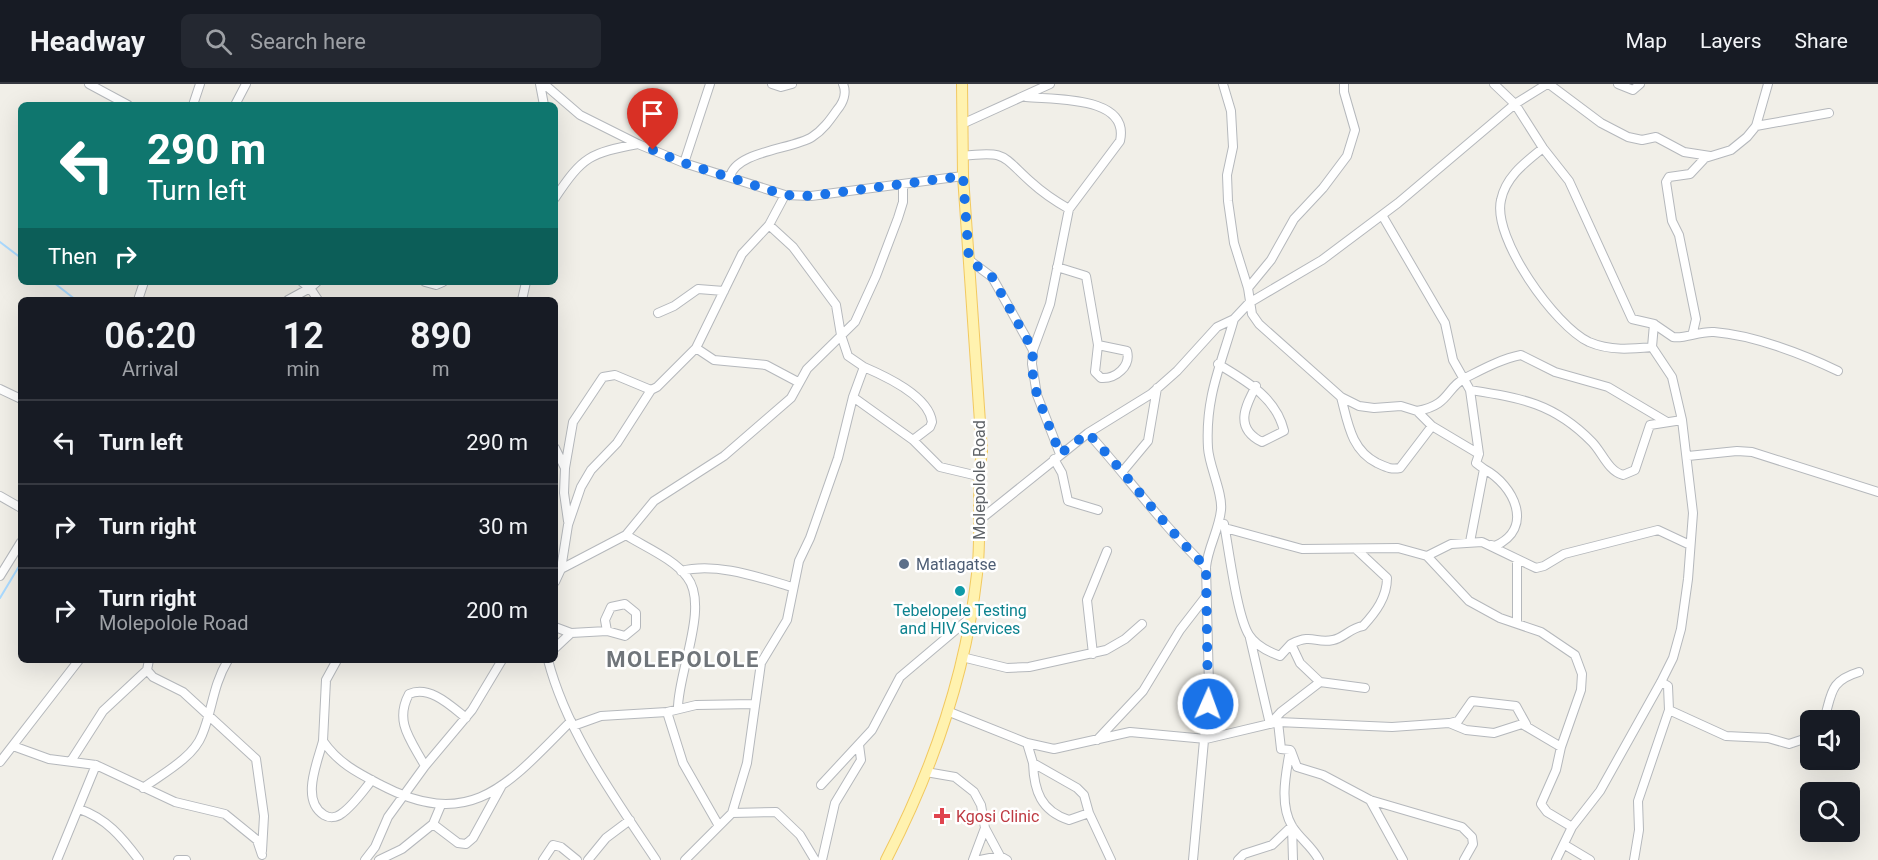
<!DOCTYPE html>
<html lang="en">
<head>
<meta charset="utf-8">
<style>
  body { margin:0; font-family:Roboto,sans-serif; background:#242831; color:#f1f3f6; height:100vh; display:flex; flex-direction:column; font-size:22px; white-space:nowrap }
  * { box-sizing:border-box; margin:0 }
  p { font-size:20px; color:#9ea1a6 }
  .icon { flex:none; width:33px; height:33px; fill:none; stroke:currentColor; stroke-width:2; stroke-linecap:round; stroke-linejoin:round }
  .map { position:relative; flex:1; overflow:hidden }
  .details { position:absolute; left:18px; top:213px; width:540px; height:366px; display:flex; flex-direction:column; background:#171b24; border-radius:9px; box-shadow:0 6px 24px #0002 }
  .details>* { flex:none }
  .hud { position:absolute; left:18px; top:18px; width:540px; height:183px; border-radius:9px; box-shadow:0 6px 24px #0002; background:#0f766e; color:#fff; overflow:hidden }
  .buttons { position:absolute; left:1800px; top:626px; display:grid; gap:12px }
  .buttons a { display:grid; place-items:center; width:60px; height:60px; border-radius:9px; background:#171b24; box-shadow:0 6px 24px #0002; font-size:30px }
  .pin { position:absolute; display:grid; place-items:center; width:51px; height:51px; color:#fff; margin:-62px -26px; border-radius:50% 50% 50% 0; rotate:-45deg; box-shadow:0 0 6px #0007 }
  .pin .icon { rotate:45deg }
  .me { position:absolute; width:66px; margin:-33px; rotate:2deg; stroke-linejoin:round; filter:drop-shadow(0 0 4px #0008) }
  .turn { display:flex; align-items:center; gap:21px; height:126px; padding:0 30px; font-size:27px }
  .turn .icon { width:78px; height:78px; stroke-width:2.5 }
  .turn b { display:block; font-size:42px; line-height:51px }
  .then { display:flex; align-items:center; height:57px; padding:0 30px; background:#0003; gap:12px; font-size:22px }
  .eta { display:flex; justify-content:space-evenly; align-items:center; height:102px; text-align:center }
  .eta b { font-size:36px; font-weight:600; line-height:42px }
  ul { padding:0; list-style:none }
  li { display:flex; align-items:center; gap:18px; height:84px; padding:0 30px; border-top:2px solid #363941 }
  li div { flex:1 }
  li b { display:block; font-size:22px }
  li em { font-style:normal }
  header { display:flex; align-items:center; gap:36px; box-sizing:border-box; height:84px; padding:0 30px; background:#171b24; border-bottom:2px solid #363941 }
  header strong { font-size:28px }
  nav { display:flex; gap:33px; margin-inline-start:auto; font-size:21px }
  .search { width:420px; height:54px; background:#242831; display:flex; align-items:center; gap:15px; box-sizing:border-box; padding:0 21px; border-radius:9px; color:#9ea1a6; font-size:22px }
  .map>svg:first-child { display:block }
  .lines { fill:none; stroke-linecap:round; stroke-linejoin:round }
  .stream { stroke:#aadaff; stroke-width:2 }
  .minor-casing { stroke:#b5b8bc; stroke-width:10 }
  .major-casing { stroke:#f2c960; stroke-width:12 }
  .minor { stroke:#fff; stroke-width:8 }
  .major { stroke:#fff2af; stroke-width:10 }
  .route { stroke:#1a73e8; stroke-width:10; stroke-dasharray:0 18 }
  .service-dot { fill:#5c6f8a; stroke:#fff; stroke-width:2 }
  .culture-dot { fill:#0f9aa8; stroke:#fff; stroke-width:2 }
  .health-dot { fill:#e0444e; stroke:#fff; stroke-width:2 }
  .labels { text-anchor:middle; stroke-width:5; stroke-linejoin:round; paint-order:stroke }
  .street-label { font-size:16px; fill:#5f6368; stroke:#fff }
  .service-label { font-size:16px; fill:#4e5e75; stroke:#fff; text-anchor:start }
  .culture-label { font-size:16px; fill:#0d838f; stroke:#fff }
  .health-label { font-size:16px; fill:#be3a42; stroke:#fff; text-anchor:start }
  .district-label { font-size:22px; font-weight:bold; letter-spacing:1.5px; fill:#70757a; stroke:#fff }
</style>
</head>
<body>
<header>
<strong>Headway</strong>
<div class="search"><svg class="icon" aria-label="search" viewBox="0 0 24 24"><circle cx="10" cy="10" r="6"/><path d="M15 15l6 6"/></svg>Search here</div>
<nav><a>Map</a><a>Layers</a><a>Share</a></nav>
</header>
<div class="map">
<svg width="1878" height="776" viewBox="0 0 1878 776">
  <rect width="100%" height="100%" fill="#f1efe8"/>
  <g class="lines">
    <path class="stream" d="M 0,158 L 21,174
      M 53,198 L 76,216
      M 0,514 L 21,479"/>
    <defs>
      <path id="minor" d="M 89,0 L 128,21
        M 540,0 L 544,21
        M 544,0 L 580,31 L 638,60 L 684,79 L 785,111 L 811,112 L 963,92
        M 772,0 L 781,3 L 792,0
        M 1223,0 L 1231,27 L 1233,63 L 1227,91 L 1228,117 L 1234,159 L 1248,204 L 1252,230 L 1259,240 L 1341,313 L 1359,322 L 1374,324 L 1401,322 L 1417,327 L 1432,342 L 1479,370
        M 1494,0 L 1515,20 L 1543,64 L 1569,97 L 1632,235 L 1654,240 L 1652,263 L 1672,293 L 1682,336 L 1693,429 L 1688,495 L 1681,545 L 1673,574 L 1661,598 L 1600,707 L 1572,743 L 1556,776
        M 1549,0 L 1601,39 L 1628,53 L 1642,56 L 1656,53 L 1684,68 L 1710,72
        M 1618,0 L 1633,6 L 1640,0
        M 193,21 L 200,0
        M 235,21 L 246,0
        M 962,40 L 1050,0
        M 1756,42 L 1829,29
        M 1543,64 C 1526,78 1506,92 1501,116 C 1492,154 1555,242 1589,258 C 1610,267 1631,265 1652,263
        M 962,72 C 1007,67 1001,71 1031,98 C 1043,109 1055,117 1069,125 L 1120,57 C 1130,12 1056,16 1026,13
        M 684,79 L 710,0
        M 730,93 C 735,67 794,65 812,53 C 823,46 830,36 837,26 C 843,19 847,9 843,0
        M 555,114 C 583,72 590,69 638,60
        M 1382,131 L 1445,239 L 1453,276 L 1470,306 L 1479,370 L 1476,379 L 1484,385
        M 969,176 L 992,193 L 1033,266
        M 1057,183 L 1086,192 L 1098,261 L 1095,288 L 1101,294 C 1116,295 1131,282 1127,267 L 1098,261
        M 317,198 L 310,204 L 318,216
        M 425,198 L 436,201 L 443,198
        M 1248,204 L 1271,176 L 1294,135 L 1323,104 L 1347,72 L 1355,46 L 1344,8 L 1344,0
        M 138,216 L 144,198
        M 288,216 L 310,204 L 302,198
        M 522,216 L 526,198
        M 658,229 L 674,222 L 698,205 L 724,207
        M 1654,240 L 1673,253 C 1685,255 1699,247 1714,248 C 1753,251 1803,270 1838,287
        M 1693,248 L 1696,235 L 1679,151 L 1672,137 L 1666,98 L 1669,93 L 1690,90 L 1705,74 L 1731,66 L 1747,53 L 1756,42 L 1768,0
        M 696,264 L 714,276 L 766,281 L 798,298
        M 1218,280 C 1246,297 1276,313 1284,347 L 1262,358 C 1234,344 1245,323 1256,302
        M 864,283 C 885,292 929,312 932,338 L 930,343 L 913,356
        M 0,305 L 21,315
        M 1470,306 C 1521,314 1554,319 1592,358 C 1602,368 1608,387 1623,391 L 1635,386 L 1650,341 L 1682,336
        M 853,313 L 913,356 L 940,383 L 978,392
        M 1341,313 C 1348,339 1351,366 1377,379 C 1386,383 1391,386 1400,384 L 1432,342
        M 1417,327 C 1450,321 1445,305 1465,294 C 1483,285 1501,275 1521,271 L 1555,288 L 1608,303 L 1667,338
        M 1088,349 C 1128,393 1163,442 1206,483
        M 555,364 L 565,384 L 564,409 L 568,437
        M 1060,370 L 1037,311 L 1032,280 L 1033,266 L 1050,220 L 1069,125
        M 1688,372 L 1737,367 L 1752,368 L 1878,408
        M 1054,375 L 1062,389 L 1068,417 L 1098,426
        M 565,384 L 573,338 L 603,293 L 615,291 L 651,306
        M 1123,387 L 1148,357 L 1157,304
        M 0,412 L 21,424
        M 981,435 L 1088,349 L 1151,310 L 1177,287 L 1217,243 L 1234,235 L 1249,219 L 1322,176 L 1398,119 L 1515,20 L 1547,0
        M 1224,440 C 1229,466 1237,532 1249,551 C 1256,562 1269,568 1280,572 L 1291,560 L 1300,579 L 1320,598
        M 1225,444 L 1302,465 L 1398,464 L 1427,472 L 1469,517 L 1500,534 L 1541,548 L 1575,571 L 1582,590 L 1581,606 L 1561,663 L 1556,686 L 1541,720 L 1547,728 L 1572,743
        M 626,451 C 645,463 674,475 687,493 C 710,522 677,591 678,625
        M 1470,458 L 1484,385 C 1514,401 1535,444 1495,462 L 1491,461
        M 1427,472 L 1451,460 L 1482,458 L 1536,484 L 1544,482 L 1564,470 L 1658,446 L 1690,461
        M 1517,476 L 1517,539
        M 561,485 L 626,451 L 654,417 L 724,372 L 791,314 L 807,285 L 855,238 L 876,192 L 898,134 L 903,118 L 903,101
        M 681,487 C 716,478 758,493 792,503
        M 0,492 L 21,458
        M 555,498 L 561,485 L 568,441 L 581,403 L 591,386 L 617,359 L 651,306 L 657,303 L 696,264 L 742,170 L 769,141
        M 555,543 L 571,549 L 607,547 L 625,552 L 636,543 L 636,529 L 625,520 L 611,523 L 605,536 L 607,547
        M 1250,554 L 1270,640
        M 1291,560 C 1313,549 1315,560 1333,556 C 1344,554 1350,544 1363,542 C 1376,528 1387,513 1387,494 L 1356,465
        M 555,564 L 571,549
        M 1093,570 L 1087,516 L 1107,467
        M 962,573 L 1007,584 L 1029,583 L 1106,566 L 1125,555 L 1142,540
        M 149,576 L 147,586 L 153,593 L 183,608 L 256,675 L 264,732 L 262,767
        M 337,576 L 326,596 L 323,657 C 338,679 358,689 381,701 C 472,749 510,698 571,637
        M 548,576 C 567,649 615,714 656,776
        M 1669,626 L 1726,652 L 1768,654 L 1789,660 L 1810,653
        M 947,627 L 1027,659 L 1054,665 L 1130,648 L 1206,655 L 1278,638 L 1392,643 L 1449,639 L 1466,646 L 1494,649 L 1522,640 L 1561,663
        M 667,628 L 683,679 L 719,742
        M 1824,636 C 1832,610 1829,597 1859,588
        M 1450,639 L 1458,637 L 1472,617 L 1516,622 L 1526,640
        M 573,642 L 601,632 L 667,628 L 696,621 L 755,620
        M 1097,656 L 1143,607 L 1180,546 L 1207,511
        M 323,657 C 318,677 300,716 324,731 C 329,734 336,734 341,730 C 353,722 363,707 372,696
        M 1027,659 L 1033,679 L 1077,704 L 1084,711 L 1089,729 L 1111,776
        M 13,662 L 49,675 L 96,681 L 175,718 L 225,730 L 257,756 L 262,771
        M 1291,667 L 1297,683 L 1323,691 L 1370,716 L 1462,743 L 1472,753 L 1473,760 L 1464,776
        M 71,677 L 103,627 L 147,586
        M 0,678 L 79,576
        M 1033,679 C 1034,707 1041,727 1069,736 L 1089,729
        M 425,682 C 411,656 394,638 409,610 C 430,601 451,622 466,634
        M 926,688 L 955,693 L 974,708 L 981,721 L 985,744 L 1000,772
        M 821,701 L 872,646 L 900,593 L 971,533
        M 143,704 C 162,690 193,674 202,651 C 213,625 212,603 228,576
        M 1370,716 L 1403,776
        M 441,721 L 433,740 L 458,759 L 466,760 L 473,754 L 501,703
        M 79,725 C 106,734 122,753 139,776
        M 732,729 L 776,728 L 800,751 L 815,776
        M 1292,742 L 1293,776
        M 1565,761 L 1590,776
        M 57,776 L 96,681
        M 178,776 L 186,776
        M 365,776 L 375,763 L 388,733 L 425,682 L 472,626 L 502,576
        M 379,776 L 402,765 L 433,740
        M 543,776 L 553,761 L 561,763 L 577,776
        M 588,776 L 606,754 L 630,736
        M 685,776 L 732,729 L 747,679 L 761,579 L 787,536 L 799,477 L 810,454 L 838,374 L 853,313 L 864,283 L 848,272 L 841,251 L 836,221 L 793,163 L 769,141 L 785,111
        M 822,776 L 835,719 L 861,676 L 859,661
        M 973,776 L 985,744
        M 980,776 L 1000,772 L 1007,776
        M 1193,776 L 1209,602 L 1206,483 C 1208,463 1219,446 1221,426 C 1223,409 1209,382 1208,364 C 1205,313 1221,281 1234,235
        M 1238,776 L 1244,770 L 1272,761 L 1292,742
        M 1319,776 C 1312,762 1300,755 1292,742 C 1279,720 1286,689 1290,666 L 1281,665 L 1278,638 L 1270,640 L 1281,628 L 1320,598 L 1365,604
        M 1634,776 L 1639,746 L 1638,717 L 1669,626 L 1668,602 L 1661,598"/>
      <path id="major" d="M 886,776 C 932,687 966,589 977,490 C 982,449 976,407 982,367 L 963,92 L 962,0"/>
    </defs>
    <use href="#minor" class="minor-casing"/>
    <use href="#major" class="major-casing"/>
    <use href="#minor" class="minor"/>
    <use href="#major" class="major"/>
  </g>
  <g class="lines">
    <path class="route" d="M 653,66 L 684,79 L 785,111 L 811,112 L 963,92 L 969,176 L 992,193 L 1033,266 L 1032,286 L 1037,311 L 1060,370 L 1088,349 C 1129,393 1163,441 1206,483 L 1208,620"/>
  </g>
  <circle class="service-dot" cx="904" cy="480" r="6"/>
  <circle class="culture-dot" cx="960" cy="507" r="6"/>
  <path class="health-dot" d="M939 723h6v6h6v6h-6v6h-6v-6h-6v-6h6z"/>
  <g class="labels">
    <g class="street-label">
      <text transform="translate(979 396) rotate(-90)" y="6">Molepolole Road</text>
    </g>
    <g class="service-label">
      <text x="916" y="486">Matlagatse</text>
    </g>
    <g class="culture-label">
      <text x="960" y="532">Tebelopele Testing<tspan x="960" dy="18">and HIV Services</tspan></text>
    </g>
    <g class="health-label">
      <text x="956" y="738">Kgosi Clinic</text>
    </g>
    <g class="district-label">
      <text x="683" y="583">MOLEPOLOLE</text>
    </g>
  </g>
</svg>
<div class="buttons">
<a><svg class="icon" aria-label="sound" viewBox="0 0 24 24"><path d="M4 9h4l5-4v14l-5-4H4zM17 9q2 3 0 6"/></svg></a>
<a><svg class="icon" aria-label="search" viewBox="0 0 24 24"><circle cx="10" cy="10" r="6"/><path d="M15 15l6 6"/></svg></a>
</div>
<div class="pin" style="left:653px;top:66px;background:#d93025"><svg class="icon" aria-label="arrive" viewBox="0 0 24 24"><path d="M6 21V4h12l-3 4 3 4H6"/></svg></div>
<svg class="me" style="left:1208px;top:620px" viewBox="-20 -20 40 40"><circle r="17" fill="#1a73e8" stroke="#fff" stroke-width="3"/><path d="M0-11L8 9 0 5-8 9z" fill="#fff"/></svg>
<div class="hud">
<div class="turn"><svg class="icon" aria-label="left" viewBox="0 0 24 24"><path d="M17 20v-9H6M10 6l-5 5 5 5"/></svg><div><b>290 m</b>Turn left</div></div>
<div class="then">Then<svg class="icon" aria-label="right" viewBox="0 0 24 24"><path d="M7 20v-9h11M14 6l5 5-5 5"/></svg></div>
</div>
<section class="details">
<div class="eta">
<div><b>06:20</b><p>Arrival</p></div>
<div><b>12</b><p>min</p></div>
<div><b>890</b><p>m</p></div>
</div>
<ul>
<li><svg class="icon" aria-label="left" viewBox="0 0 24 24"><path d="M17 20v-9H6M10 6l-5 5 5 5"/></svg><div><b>Turn left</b></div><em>290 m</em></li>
<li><svg class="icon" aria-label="right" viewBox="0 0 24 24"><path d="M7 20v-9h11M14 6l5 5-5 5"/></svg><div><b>Turn right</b></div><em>30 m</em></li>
<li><svg class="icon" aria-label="right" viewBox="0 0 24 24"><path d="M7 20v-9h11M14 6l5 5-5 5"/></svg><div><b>Turn right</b><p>Molepolole Road</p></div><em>200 m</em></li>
</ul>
</section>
</div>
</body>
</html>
